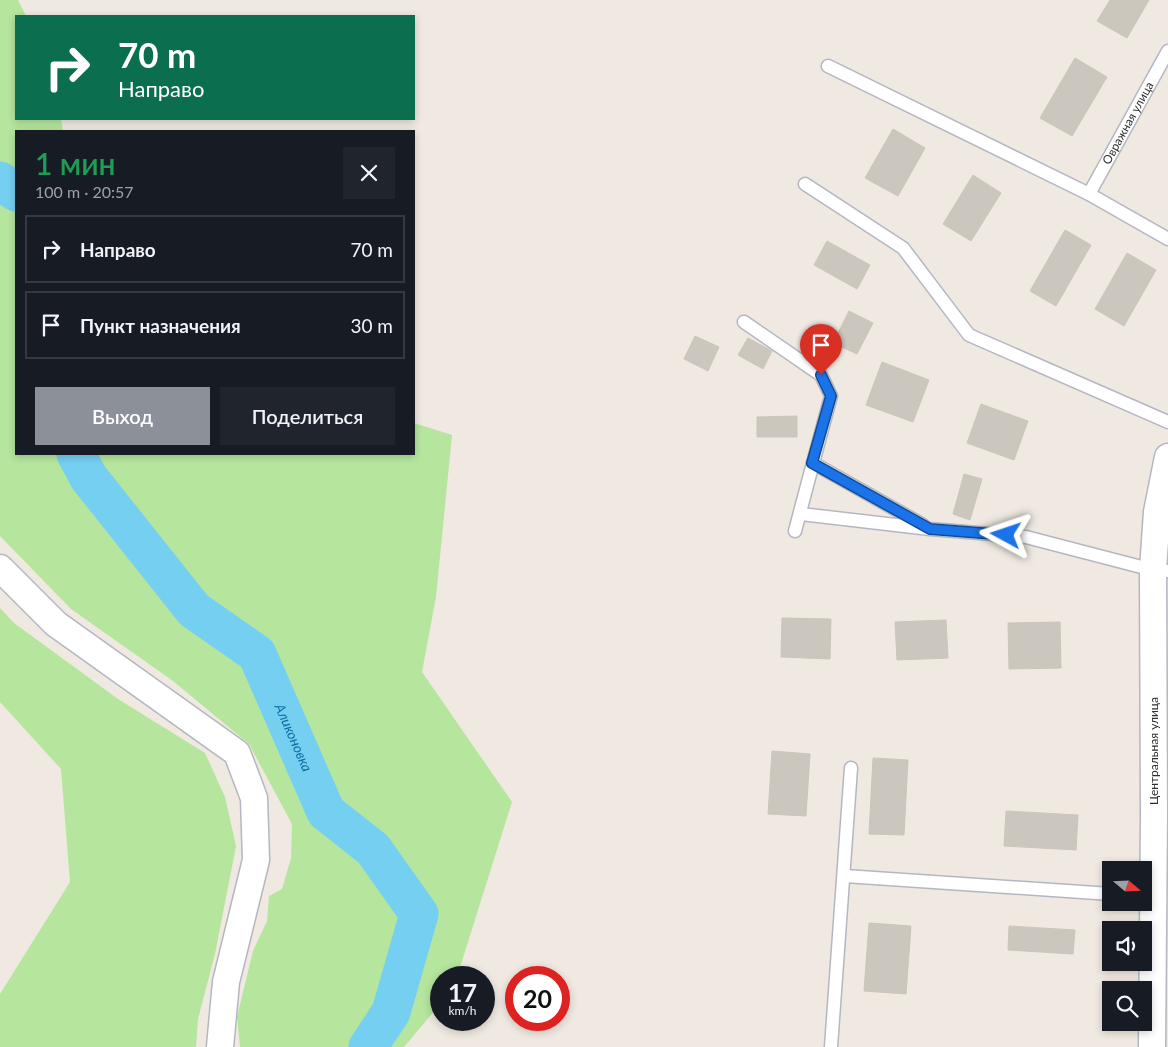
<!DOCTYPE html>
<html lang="ru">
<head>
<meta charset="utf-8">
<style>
  body { margin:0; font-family:Lato,sans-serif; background:#20242c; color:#f1f3f6; height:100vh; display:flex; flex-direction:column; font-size:19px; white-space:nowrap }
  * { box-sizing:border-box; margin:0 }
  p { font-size:16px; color:#9ea1a6 }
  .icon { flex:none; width:28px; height:28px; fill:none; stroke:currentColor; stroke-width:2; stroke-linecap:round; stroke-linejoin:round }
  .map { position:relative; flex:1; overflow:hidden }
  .details { position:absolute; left:15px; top:130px; width:400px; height:325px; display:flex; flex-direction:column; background:#171b24; border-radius:0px; box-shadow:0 2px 8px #0003 }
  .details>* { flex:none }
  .top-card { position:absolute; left:15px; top:15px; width:400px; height:105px; border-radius:0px; box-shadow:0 2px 8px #0003; background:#0b6e4f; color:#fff; overflow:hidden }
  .needle { width:32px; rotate:109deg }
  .controls { position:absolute; left:1102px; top:861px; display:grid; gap:10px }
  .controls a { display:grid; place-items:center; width:50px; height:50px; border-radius:0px; background:#171b24; box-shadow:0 2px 8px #0003; font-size:25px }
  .speed { position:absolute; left:430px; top:966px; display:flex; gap:10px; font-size:25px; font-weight:700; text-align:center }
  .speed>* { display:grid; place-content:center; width:65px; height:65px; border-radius:50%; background:#171b24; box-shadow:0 2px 8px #0003; line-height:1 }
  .speed small { font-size:12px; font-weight:400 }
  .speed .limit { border:8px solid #d22; background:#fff; color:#111 }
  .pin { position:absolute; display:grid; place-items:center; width:42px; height:42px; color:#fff; margin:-51px -21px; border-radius:50% 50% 50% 0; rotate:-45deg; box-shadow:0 0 5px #0007 }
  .pin .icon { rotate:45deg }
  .me { position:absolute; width:55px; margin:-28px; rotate:275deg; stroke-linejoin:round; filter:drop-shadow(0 0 4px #0008) }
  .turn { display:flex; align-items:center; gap:18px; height:105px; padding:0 20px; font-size:22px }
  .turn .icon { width:65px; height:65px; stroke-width:2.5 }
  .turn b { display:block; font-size:35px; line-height:42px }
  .round { display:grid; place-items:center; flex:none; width:52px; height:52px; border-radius:0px; background:#20242c }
  .headline { display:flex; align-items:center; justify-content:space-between; height:85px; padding:0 20px }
  h1 { font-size:30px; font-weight:600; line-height:38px; color:#1e9e55 }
  .action { display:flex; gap:10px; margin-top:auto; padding:10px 20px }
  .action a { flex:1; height:58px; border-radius:0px; background:#8c9099; color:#fff; font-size:20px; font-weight:600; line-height:58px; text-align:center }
  .action a+a { background:#20242c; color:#f1f3f6 }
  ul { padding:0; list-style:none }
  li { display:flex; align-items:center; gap:15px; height:68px; margin:0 10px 8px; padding:0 10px; border:2px solid #363941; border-radius:0px }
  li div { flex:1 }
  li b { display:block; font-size:19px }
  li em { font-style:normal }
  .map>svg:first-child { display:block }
  .green { fill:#b6e59e }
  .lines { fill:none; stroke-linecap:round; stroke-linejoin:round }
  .river { stroke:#75cff0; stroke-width:39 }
  .building { fill:#cbc7bf; stroke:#cbc5ba }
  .lane-casing { stroke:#b4b7c1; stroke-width:15 }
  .street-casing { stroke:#b4b7c1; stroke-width:29 }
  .lane { stroke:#fff; stroke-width:12 }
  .street { stroke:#fff; stroke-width:26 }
  .route-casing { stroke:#114b97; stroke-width:12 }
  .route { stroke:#1a73e8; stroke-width:9 }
  .labels { text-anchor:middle; stroke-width:4; stroke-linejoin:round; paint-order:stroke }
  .street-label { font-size:12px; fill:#2e2e2e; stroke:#fff }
  .water-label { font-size:14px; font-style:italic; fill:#0d6fa3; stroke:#fff }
</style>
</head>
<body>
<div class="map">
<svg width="1168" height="1047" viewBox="0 0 1168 1047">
  <rect width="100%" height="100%" fill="#efe9e1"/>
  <path class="green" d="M 0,0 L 18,0 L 26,16 L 16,16 L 16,119 L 61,119 L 63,131 L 16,131 L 16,454 L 414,454 L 414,423 L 452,435 L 436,597 L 422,672 L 512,802 L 457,977 L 441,978 L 441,1003 L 404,1047 L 240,1047 L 237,1017 L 253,951 L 267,921 L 269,896 L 282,889 L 291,858 L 292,824 L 249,744 L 173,681 L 71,609 L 0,536 Z
    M 0,608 L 14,623 L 118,699 L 205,753 L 225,797 L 236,846 L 215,954 L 198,1019 L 196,1047 L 0,1047 L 0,994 L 70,882 L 61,769 L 0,702 Z"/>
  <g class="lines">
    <g class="river">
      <path d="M 0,181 L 16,192"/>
      <path id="s1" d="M 76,454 L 89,478 L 194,610 L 257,654 L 326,812 L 373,849 L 419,914 L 391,1012 L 368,1047"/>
    </g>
  </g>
  <path class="building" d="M 1110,0 L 1149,0 L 1127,38 L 1097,21 Z
    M 1075,58 L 1107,77 L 1072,136 L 1040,118 Z
    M 893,129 L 925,148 L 898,196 L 865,178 Z
    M 973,175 L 1001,193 L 971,241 L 943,224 Z
    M 1065,230 L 1091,245 L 1056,306 L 1030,291 Z
    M 827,241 L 870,265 L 857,289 L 814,265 Z
    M 1127,253 L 1156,270 L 1124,326 L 1095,309 Z
    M 849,311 L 873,323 L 857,354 L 833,343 Z
    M 695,336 L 719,347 L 708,371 L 684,359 Z
    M 748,338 L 772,351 L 763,369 L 738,355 Z
    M 882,362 L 929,380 L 913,422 L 866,405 Z
    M 981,404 L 1028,421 L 1014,460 L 967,443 Z
    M 797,416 L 797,437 L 757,437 L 757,417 Z
    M 964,474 L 982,479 L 970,520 L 953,514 Z
    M 782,618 L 831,619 L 830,659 L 781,657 Z
    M 946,620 L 948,658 L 897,660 L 895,622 Z
    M 1060,622 L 1061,668 L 1009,669 L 1008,623 Z
    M 772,751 L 810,754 L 806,816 L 768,814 Z
    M 873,758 L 908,760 L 904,835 L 869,834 Z
    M 1006,811 L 1078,815 L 1076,850 L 1004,846 Z
    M 869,923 L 911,926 L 906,994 L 864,991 Z
    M 1009,926 L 1075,930 L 1073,954 L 1008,950 Z"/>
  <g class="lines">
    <defs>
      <g id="lane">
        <path d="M 828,66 L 1089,194 L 1168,239"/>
        <path d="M 805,184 L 903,248 L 969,335 L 1168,422"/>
        <path id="s2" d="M 1089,194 L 1168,51"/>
        <path d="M 744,322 L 821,375 L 831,396 L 813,463 L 923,525"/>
        <path d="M 801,514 L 930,529 L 1026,537 L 1153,570 L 1168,571"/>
        <path d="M 795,531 L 813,463"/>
        <path d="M 845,876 L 1111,894"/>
        <path d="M 831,1047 L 851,768"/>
      </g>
      <path id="street" d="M 0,568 L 56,624 L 237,753 L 254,798 L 256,860 L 226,982 L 220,1047
        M 1152,1047 L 1154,815 L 1153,570 L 1157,512 L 1168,457"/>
    </defs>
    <use href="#lane" class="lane-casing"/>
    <use href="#street" class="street-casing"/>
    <use href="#lane" class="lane"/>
    <use href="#street" class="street"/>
  </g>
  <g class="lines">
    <defs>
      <path id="route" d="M 821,375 L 831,396 L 812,463 L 930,529 L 1006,535"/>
    </defs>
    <use href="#route" class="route-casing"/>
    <use href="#route" class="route"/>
  </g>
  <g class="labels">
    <g class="street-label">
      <text dy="4" stroke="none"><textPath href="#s2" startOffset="81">Овражная улица</textPath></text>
      <text transform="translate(1154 751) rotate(-90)" y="4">Центральная улица</text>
    </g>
    <g class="water-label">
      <text dy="5" stroke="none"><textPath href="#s1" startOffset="364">Аликоновка</textPath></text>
    </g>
  </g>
</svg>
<div class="controls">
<a><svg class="needle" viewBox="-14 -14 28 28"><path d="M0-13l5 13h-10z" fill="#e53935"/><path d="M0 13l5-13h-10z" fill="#9ea1a6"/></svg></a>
<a><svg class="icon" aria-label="sound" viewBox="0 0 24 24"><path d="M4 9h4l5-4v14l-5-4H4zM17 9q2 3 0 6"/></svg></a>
<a><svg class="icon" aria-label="search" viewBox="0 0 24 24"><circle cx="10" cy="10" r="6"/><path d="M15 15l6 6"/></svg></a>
</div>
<div class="speed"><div>17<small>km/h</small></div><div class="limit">20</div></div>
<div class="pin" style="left:821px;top:375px;background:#d93025"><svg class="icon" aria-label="arrive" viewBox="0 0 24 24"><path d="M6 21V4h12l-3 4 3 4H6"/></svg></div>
<svg class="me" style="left:1006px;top:535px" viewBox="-20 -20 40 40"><path d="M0-17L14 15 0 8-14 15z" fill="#1a73e8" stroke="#fff" stroke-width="4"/></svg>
<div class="top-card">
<div class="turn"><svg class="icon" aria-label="right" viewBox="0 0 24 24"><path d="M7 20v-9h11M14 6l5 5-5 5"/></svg><div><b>70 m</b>Направо</div></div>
</div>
<section class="details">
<div class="headline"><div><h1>1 мин</h1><p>100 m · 20:57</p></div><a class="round"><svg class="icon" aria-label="close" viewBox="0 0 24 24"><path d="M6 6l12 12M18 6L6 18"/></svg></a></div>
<ul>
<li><svg class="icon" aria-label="right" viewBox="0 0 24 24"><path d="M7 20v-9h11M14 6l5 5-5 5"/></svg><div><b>Направо</b></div><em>70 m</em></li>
<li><svg class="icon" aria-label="arrive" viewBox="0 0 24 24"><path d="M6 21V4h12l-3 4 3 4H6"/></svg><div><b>Пункт назначения</b></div><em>30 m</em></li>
</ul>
<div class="action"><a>Выход</a><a>Поделиться</a></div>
</section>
</div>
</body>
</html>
